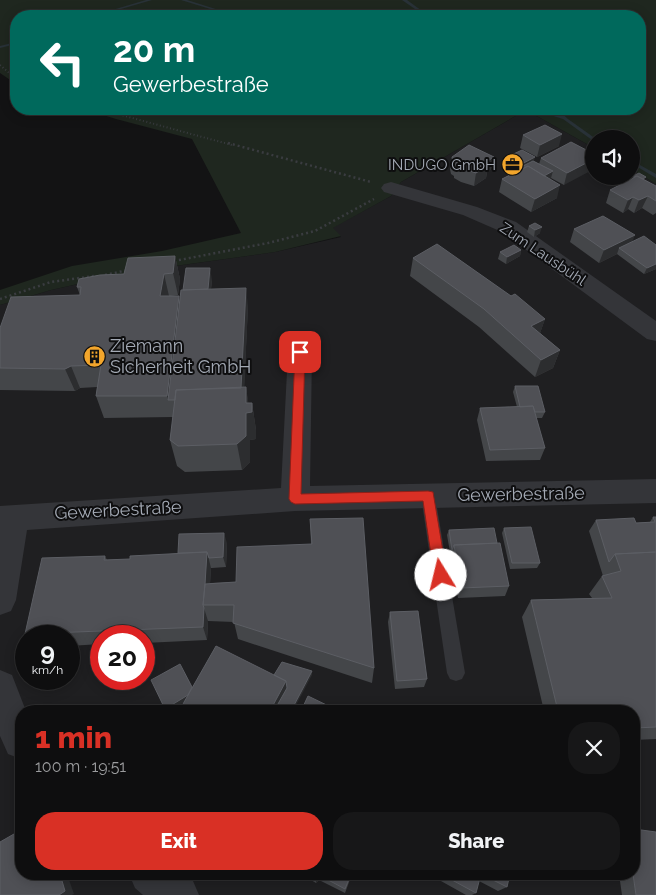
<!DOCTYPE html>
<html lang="en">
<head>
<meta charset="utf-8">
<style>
  body { margin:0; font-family:Raleway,sans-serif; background:#171718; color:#f1f3f6; height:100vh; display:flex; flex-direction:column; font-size:19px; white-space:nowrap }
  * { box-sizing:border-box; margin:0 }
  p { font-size:16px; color:#9b9c9e }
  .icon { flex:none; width:28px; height:28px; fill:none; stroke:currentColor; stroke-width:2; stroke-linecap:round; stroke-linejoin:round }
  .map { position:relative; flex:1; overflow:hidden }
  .panel { position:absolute; left:15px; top:705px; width:625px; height:175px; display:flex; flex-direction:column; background:#0e0e0f; border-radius:20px; box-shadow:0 2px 12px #0003,0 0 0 1px #2e2e2f }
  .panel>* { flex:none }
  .guide { position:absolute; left:10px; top:10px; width:636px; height:105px; border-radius:20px; box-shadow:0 2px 12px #0003,0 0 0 1px #2e2e2f; background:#00695c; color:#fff; overflow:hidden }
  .fabs { position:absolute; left:585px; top:130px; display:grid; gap:10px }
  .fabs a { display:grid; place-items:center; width:55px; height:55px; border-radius:50%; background:#0e0e0f; box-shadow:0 2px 12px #0003,0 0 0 1px #2e2e2f; font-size:25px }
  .speed { position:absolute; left:15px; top:625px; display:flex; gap:10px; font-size:25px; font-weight:700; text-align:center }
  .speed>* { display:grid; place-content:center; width:65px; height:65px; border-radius:50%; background:#0e0e0f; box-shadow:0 2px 12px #0003,0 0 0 1px #2e2e2f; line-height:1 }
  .speed small { font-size:12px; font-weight:400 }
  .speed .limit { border:8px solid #d22; background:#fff; color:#111 }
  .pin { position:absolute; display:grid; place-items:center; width:42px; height:42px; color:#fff; margin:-21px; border-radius:10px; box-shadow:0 2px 8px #0006 }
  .me { position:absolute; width:55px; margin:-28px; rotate:351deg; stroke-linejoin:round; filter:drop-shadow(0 0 4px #0008) }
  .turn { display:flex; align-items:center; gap:18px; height:105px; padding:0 20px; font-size:22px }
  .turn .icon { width:65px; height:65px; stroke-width:2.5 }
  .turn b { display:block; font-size:35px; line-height:42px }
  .round { display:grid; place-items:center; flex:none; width:52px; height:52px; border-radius:20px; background:#171718 }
  .head { display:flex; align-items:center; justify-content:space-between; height:85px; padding:0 20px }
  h1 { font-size:30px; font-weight:800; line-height:38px; color:#d93025 }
  .button { display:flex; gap:10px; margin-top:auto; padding:10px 20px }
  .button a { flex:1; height:58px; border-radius:20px; background:#d93025; color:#fff; font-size:20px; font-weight:800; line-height:58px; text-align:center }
  .button a+a { background:#171718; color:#f1f3f6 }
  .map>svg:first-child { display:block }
  .built { fill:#1f1f21; fill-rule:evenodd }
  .green { fill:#1f271f }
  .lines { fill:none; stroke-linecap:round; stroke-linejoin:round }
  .stream { fill:#293238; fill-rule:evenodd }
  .path-far1 { stroke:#3a3c40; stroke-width:2; stroke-dasharray:1 2.5; stroke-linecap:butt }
  .path { stroke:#3a3c40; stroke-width:2.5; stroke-dasharray:2 3; stroke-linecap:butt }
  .lane { fill:#343539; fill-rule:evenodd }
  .street { fill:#343539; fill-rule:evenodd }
  .wall { fill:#444649 }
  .shaded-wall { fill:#2c2d2f }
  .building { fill:#4f5055; stroke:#5c5e64 }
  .route { fill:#d93025; stroke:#8d1f18 }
  .labels { text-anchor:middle; stroke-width:4; stroke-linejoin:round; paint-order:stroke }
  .far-poi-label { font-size:15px; fill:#a4aab5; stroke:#0e0e0f; text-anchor:end }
  .far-street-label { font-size:15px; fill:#a4aab5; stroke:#0e0e0f }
  .poi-label { font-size:18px; fill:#a4aab5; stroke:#0e0e0f; text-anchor:start }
  .street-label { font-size:18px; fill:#a4aab5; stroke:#0e0e0f }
</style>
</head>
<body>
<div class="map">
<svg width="656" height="895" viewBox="0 0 656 895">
  <rect width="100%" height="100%" fill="#131314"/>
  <path class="built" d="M 526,110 L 594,148 L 594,176 L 631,176 L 631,169 L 656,184 L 656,895 L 0,895 L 0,305 L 51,290 L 132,272 L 275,252 L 341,237 L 332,228 L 391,196 L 401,182 ZM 26,636 L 69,636 L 69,679 L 26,679 ZM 101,636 L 144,636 L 144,679 L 101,679 ZM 21,711 L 634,711 L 634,874 L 21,874 Z"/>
  <path class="green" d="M 0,0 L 656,0 L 656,184 L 631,169 L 631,139 L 594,139 L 594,148 L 526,110 L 401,182 L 391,196 L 333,228 L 341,236 L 275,252 L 132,272 L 51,290 L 0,305 L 0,290 L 72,266 L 162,251 L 241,233 L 192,139 L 116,119 L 84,109 L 640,109 L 640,16 L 16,16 L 16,84 L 0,73 Z"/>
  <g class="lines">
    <path class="stream" d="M 146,0 L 152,0 L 97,16 L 92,16 Z
      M 181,0 L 187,0 L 238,16 L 233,16 Z
      M 402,0 L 407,0 L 429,16 L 425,16 Z
      M 16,42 L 16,44 L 0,48 L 0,46 Z
      M 534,109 L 540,109 L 558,115 L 553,109 L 557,109 L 568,119 L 596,139 L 592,140 L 563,119 L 534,110 Z
      M 631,160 L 656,174 L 656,178 L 631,163 Z"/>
    <path class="path-far1" d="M 0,65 L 16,79
      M 99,109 L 232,145"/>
    <path class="path" d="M 228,143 L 371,182
      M 174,261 L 268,243 L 315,231 L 374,199
      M 105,275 L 128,270
      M 0,299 L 51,282 L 94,276"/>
    <path class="lane" d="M 428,490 L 433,492 L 435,496 L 465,673 L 462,679 L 456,681 L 450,679 L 447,673 L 421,496 L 423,492 Z"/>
    <path class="street" d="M 391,182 L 477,207 L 516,222 L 656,321 L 656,341 L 647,339 L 502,232 L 463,215 L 384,192 L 381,188 L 384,184 Z
      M 300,343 L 309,346 L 312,352 L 310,486 L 656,479 L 656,503 L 295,511 L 27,530 L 16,600 L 11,611 L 0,615 L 0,506 L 281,488 L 288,352 L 291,346 Z
      M 0,670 L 12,675 L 26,711 L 21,711 L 21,759 L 8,754 L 0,736 Z
      M 129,874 L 181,874 L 193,881 L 199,895 L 143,895 L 135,888 Z"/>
  </g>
  <path class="wall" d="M 523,135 L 559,146 L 537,157 L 520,148 Z
    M 594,154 L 564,185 L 551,178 L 549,179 L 557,198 L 531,212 L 499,192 L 502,179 L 516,172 L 503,164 L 505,158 L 534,161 L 539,164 L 541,158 Z
    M 452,157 L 494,157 L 491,169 L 487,172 L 486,178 L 474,186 L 461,182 L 454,178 L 454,176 L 451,174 L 450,169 Z
    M 633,176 L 645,180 L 656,186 L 656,213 L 653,215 L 642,208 L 634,213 L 628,209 L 623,213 L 606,203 L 610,190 L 632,179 Z
    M 529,226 L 540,233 L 534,237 L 527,232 Z
    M 574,229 L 633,242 L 656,269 L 644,274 L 617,254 L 599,263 L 570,242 Z
    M 521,250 L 520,256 L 506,264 L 498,259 L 500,252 Z
    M 175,256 L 180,279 L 178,295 L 171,296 L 180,300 L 183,290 L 212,280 L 211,289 L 248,306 L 244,388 L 246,387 L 248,403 L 252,403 L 256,430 L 256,439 L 250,440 L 250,462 L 242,470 L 185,472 L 177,466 L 170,440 L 173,417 L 104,418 L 96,396 L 97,387 L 80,388 L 75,391 L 0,390 L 0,328 L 80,295 L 77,287 L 124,274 Z
    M 413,258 L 511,296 L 545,319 L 540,333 L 560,350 L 553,368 L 535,377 L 479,327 L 410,276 Z
    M 515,386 L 545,412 L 542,418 L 536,418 L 545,448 L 540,460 L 486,461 L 477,420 L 480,408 L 517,407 L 513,392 Z
    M 653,517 L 656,517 L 656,739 L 634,740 L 634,711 L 544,711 L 522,617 L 531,600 L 592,598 L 589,594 L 602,576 L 603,576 L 589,531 L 596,520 L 636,523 L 650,522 Z
    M 310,519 L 374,668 L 372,683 L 238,639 L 234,622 L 208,621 L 207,640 L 144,643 L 144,636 L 101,636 L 101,644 L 69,646 L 69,636 L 26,636 L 25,634 L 105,556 L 107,560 L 130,559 L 178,553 L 227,543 L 226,567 L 212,568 L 211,568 L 210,583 L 236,582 L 311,544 Z
    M 504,528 L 540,563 L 537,568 L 510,569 L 502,533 Z
    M 449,530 L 497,543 L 509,586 L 505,596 L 458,598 L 447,535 Z
    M 390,612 L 427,679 L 424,687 L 395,689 L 388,622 Z
    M 301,874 L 352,874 L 345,893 L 319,880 L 316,883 Z
    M 433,874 L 510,874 L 507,887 L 498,891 L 479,881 L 476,893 L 472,895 L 466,895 L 432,876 Z
    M 619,874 L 634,874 L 656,895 L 622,895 Z"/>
  <path class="shaded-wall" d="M 562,134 L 559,146 L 537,157 L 540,145 Z
    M 494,157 L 491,169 L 487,172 L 486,178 L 474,186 L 476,173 L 486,162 Z
    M 535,157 L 533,164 L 519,168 L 518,171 L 517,172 L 518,166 Z
    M 594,159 L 594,169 L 564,185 L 567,173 Z
    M 553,171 L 551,178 L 538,184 L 540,178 Z
    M 560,185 L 557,198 L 531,212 L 535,199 Z
    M 648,196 L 642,208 L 634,213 L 639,200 Z
    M 633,197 L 628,209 L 623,213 L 628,200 Z
    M 542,227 L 540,233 L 534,237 L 535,230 Z
    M 635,235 L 630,248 L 619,248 L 617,254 L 599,263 L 604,250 Z
    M 521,250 L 520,256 L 506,264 L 507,257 Z
    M 175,256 L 180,279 L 178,295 L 173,273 Z
    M 656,264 L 656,269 L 644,274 L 647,268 Z
    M 210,268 L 212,280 L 209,306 L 207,294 Z
    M 164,274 L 169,296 L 160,296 Z
    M 246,288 L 248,306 L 243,415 L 240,398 Z
    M 179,296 L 184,318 L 168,400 L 167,396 Z
    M 545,319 L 539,336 L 531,326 Z
    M 560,350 L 553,368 L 535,377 L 541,360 Z
    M 71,366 L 80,388 L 75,391 L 65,369 Z
    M 246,387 L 250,413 L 252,403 L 256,430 L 256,439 L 250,440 L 250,462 L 242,470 L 237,444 L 246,403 Z
    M 224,533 L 227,543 L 226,567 L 223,557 Z
    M 207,552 L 211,568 L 209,605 L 204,605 Z
    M 204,608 L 208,621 L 207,640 L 203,627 Z
    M 312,671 L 312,675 L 293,711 L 291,711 Z
    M 286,681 L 288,692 L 278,711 L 270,711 Z
    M 194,691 L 196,695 L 170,711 L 167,711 L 165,709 Z
    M 60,874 L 67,874 L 74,894 L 72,895 L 59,895 Z
    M 319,875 L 319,880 L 316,883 L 316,879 Z"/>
  <path class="building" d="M 545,125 L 562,134 L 540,145 L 523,135 Z
    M 571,142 L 594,154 L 594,159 L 567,173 L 541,158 Z
    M 469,145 L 494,157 L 486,162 L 488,165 L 476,173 L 464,169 L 456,165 L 457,163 L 453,162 L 452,157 Z
    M 522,150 L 535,157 L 518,166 L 505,158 Z
    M 533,161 L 553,171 L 544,176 L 528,166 L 522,169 L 519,168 Z
    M 528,166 L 560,185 L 535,199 L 502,179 Z
    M 639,173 L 646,177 L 643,179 L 637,176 L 634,177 L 633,176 Z
    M 637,176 L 656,186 L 656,201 L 648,196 L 639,200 L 633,197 L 628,200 L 610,190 Z
    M 603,216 L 635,235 L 604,250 L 574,229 Z
    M 535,223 L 542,227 L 535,230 L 529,226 Z
    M 644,236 L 656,245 L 656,264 L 647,268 L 619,248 Z
    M 437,244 L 511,296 L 515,294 L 545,319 L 531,326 L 560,350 L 541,360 L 484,309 L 413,258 Z
    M 514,245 L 521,250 L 507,257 L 500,252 Z
    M 175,256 L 173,273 L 164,274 L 160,296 L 179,296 L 167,396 L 96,396 L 101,365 L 71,366 L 65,369 L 0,368 L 0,328 L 11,297 L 80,295 L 81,287 L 77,287 L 79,279 L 100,275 L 124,274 L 128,258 Z
    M 186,268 L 210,268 L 208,289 L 183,290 Z
    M 246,288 L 241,388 L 176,390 L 175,400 L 168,400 L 181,290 Z
    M 515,386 L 538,386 L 545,412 L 535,412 L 533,406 L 520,407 Z
    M 246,387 L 246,403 L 252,403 L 252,412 L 246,413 L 246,436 L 237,444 L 178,446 L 170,440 L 176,390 Z
    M 533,406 L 545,448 L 490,450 L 480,408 Z
    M 653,517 L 656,517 L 656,552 L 615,554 L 609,562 L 596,520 L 634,518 L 636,523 L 655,522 Z
    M 363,518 L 374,668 L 233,623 L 234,605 L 203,605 L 205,584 L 236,582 L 237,547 L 312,544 L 310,519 Z
    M 531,527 L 540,563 L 512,563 L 504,528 Z
    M 494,528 L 497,543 L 454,545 L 452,550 L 449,530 Z
    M 224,533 L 223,557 L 209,558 L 207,552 L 178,553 L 179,534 Z
    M 500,543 L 509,586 L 461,588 L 454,545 Z
    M 207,552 L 205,584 L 203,605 L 204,608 L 203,627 L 25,634 L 42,558 L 105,556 L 104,560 L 130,559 L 130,556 Z
    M 656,552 L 656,727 L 634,728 L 634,711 L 558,711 L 531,600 L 612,598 L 602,576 L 621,571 L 615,554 Z
    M 418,611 L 427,679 L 397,681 L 390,612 Z
    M 216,646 L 286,681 L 270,711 L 179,711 Z
    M 282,662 L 312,671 L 291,711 L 274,711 L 287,688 L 286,681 L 274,675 Z
    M 180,664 L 192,687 L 188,695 L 165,709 L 151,680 Z
    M 308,696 L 339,711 L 301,711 Z
    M 117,706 L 127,711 L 113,711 Z
    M 156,707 L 165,711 L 154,711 Z
    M 634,829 L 656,832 L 656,895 L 636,895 L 633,874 Z
    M 21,830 L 21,874 L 60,874 L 65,891 L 59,895 L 0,895 L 0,842 Z
    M 307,874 L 351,874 L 345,889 L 319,875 L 316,879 Z
    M 441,874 L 510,874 L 507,887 L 481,874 L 476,893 Z"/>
  <path class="route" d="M 300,348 L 305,352 L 301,494 L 428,491 L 433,492 L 447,575 L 445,579 L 441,581 L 436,579 L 434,575 L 423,501 L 295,504 L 291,502 L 289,499 L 295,352 Z"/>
  <defs>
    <symbol id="office-disc" viewBox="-11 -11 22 22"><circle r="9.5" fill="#f3a62c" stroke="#0e0e0f"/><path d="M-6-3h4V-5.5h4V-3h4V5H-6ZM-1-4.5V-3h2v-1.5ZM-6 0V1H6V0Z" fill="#111"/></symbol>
    <symbol id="building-disc" viewBox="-11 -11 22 22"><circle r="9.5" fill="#f3a62c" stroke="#0e0e0f"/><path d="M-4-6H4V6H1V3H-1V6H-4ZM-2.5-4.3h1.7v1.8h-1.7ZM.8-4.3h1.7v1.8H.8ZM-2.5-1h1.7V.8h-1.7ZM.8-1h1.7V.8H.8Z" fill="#111"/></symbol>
  </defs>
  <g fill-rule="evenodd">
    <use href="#office-disc" x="500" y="152" width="25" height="25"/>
    <use href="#building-disc" x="82" y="344" width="25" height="25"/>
  </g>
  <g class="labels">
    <g class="far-poi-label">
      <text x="496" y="170">INDUGO GmbH</text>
    </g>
    <g class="far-street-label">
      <text transform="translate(543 254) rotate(34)" y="5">Zum Lausbühl</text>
    </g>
    <g class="poi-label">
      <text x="110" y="352">Ziemann<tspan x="110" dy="21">Sicherheit GmbH</tspan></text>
    </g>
    <g class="street-label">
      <text transform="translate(521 494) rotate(-1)" y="6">Gewerbestraße</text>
      <text transform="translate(118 510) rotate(-3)" y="6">Gewerbestraße</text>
    </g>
  </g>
</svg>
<div class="fabs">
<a><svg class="icon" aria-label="sound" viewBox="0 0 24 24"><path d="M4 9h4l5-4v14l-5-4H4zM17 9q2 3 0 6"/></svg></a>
</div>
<div class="speed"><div>9<small>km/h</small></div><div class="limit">20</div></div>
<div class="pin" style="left:300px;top:352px;background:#d93025"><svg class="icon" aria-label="arrive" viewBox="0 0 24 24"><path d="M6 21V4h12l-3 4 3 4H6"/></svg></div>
<svg class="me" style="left:441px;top:575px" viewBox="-20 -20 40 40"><circle r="19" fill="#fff"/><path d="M0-13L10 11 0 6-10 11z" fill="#d93025"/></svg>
<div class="guide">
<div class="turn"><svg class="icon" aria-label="left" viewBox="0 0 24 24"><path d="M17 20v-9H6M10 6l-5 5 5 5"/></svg><div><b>20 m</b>Gewerbestraße</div></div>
</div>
<section class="panel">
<div class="head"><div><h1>1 min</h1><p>100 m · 19:51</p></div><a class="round"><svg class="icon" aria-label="close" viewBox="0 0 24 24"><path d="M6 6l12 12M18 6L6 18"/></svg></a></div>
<div class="button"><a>Exit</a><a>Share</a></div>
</section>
</div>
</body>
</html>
